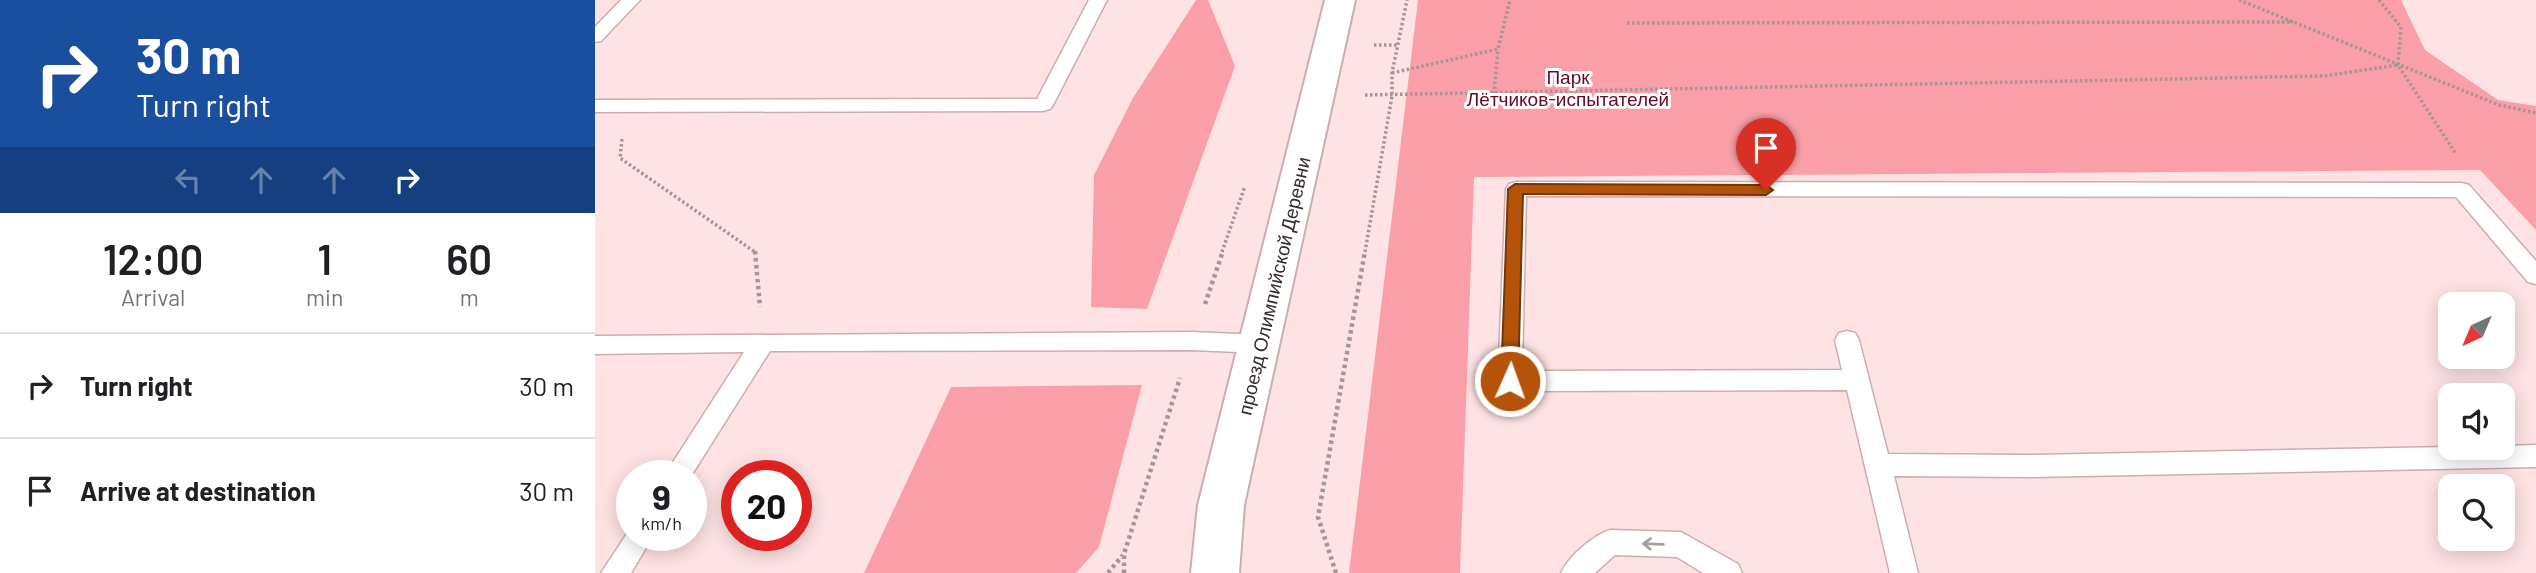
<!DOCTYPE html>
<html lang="en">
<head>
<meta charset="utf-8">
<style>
  body { margin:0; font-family:Barlow,sans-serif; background:#f6f6f6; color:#202124; height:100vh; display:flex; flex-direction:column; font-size:26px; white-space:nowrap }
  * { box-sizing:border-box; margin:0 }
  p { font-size:23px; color:#757577 }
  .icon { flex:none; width:38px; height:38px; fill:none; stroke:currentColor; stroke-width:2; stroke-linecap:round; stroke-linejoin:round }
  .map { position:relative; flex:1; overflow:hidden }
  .side { display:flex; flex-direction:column; background:#fff; width:595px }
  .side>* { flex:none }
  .hud { background:#1a4fa0; color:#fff; overflow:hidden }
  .needle { width:46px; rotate:224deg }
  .tools { position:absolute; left:1843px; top:292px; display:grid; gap:14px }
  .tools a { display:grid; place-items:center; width:77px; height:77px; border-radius:14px; background:#fff; box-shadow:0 4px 18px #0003; font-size:35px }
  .speed { position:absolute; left:21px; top:460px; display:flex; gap:14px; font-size:35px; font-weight:700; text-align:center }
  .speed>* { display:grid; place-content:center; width:91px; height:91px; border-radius:50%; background:#fff; box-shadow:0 4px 18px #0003; line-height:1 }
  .speed small { font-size:18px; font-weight:400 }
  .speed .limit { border:10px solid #d22; background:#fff; color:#111 }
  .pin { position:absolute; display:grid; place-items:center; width:60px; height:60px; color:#fff; margin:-72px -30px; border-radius:50% 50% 50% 0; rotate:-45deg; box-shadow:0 0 7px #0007 }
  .pin .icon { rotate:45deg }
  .me { position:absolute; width:77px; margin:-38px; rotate:2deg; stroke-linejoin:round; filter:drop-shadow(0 0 5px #0008) }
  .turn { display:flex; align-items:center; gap:24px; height:147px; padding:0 21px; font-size:32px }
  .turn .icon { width:91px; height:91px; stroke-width:2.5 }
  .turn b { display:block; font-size:49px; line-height:60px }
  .lanes { display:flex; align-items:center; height:66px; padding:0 21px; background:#0003; justify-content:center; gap:35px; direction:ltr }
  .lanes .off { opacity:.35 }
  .eta { display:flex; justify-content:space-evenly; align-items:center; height:119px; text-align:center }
  .eta b { font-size:42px; font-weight:600; line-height:49px }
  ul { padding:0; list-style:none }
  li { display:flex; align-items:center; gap:21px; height:105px; padding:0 21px; border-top:2px solid #e0e0e0 }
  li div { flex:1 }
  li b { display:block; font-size:26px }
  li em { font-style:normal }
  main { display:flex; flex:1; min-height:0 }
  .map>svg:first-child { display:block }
  .green { fill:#fa9fa8 }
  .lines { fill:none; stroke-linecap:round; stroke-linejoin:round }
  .service-casing { stroke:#ceacaf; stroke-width:3 }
  .tertiary-casing { stroke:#ceacaf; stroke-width:4 }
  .path-far1 { stroke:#a99394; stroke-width:3.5; stroke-dasharray:2.5 2.5; stroke-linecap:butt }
  .path { stroke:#a99394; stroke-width:4.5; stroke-dasharray:3.5 3.5; stroke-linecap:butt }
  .service { fill:#fff; fill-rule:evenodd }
  .tertiary { fill:#fff; fill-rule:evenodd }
  .oneway { stroke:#a59fa0 }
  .route { fill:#b45309; stroke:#753606; stroke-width:2 }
  .labels { text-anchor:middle; stroke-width:6; stroke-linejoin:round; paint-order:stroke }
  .park-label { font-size:19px; fill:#650c23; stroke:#fff }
  .street-label { font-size:19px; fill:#372a2b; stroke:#fff }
</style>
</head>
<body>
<main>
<section class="side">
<div class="hud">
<div class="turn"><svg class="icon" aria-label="right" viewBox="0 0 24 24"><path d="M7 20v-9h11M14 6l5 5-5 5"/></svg><div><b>30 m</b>Turn right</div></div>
<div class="lanes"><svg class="icon off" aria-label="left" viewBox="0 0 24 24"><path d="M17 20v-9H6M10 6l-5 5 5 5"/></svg><svg class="icon off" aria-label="ahead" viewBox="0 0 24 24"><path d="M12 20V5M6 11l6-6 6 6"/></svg><svg class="icon off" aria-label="ahead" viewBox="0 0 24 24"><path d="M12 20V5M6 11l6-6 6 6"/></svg><svg class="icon" aria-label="right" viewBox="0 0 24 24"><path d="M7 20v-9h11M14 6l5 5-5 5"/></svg></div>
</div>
<div class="eta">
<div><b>12:00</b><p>Arrival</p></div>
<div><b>1</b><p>min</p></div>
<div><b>60</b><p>m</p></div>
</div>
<ul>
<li><svg class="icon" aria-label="right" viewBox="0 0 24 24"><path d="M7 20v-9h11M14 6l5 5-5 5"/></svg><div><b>Turn right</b></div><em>30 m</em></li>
<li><svg class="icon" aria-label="arrive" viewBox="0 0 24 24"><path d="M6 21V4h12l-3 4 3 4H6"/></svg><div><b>Arrive at destination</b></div><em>30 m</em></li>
</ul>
</section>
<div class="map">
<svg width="1941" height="573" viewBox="0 0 1941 573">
  <rect width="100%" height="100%" fill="#ffe3e4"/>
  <path class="green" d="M 601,0 L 613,0 L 640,66 L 552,309 L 496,307 L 499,175 L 538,98 Z
    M 823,0 L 1806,0 L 1830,50 L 1903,100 L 1941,106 L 1941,230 L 1885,170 L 879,177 L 865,573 L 754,573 Z
    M 547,385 L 504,547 L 481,573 L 269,573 L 356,387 Z"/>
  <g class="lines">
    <defs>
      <path id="service" d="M 26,0 L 45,0 L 6,41 L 0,42 L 0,27 Z
        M 494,0 L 512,0 L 458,105 L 455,109 L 448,111 L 0,112 L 0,100 L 442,99 Z
        M 921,182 L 1867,183 L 1874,185 L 1941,261 L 1941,284 L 1933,282 L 1861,197 L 931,196 L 927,371 L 1247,370 L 1240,340 L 1244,333 L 1252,331 L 1260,333 L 1264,340 L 1293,454 L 1434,455 L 1855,447 L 1908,448 L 1908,446 L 1941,445 L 1941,467 L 1434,477 L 1299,476 L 1323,573 L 1295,573 L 1252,390 L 915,391 L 906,388 L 903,381 L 911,189 L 914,184 Z
        M 597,332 L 666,335 L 674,337 L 678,344 L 674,351 L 666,353 L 597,350 L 175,351 L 96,476 L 69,476 L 149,352 L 0,354 L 0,336 Z
        M 37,526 L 37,536 L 58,536 L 36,573 L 6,573 Z
        M 1015,530 L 1086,532 L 1143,564 L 1147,573 L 1108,573 L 1082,557 L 1020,555 L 1000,573 L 966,573 C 974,556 997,536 1015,530 Z"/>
      <path id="tertiary" d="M 730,0 L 760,0 L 649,505 L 644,573 L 596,573 L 603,505 Z"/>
    </defs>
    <use href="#service" class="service-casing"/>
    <use href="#tertiary" class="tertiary-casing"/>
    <path class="path-far1" d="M 1644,0 L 1904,105 L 1941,113
      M 1784,0 L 1806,27 L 1803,65 L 1861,154
      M 1032,23 L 1698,22
      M 779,45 L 804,45
      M 797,73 L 903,49 L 915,0
      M 899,94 L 903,49
      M 770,95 L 1729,76 L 1803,65
      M 27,139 L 25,158 L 160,252
      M 627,252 L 650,186
      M 770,252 L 797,96 L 797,73 L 812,0"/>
    <path class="path" d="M 160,251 L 165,307
      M 610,304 L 628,251
      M 513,573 L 528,555
      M 529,573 L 529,554 L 585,378
      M 741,573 L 723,517 L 770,251"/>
    <use href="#service" class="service"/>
    <use href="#tertiary" class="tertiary"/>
  </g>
  <defs><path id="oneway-shaft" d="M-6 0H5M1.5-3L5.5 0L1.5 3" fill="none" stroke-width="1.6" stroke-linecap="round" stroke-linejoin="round" transform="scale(1.75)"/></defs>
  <use class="oneway" href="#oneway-shaft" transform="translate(1058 544) rotate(-178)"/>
  <path class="route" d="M 920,184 L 1171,185 L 1178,190 L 1171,195 L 928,194 L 923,381 L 921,386 L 909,386 L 906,381 L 913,189 Z"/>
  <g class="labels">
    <g class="park-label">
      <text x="973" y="84">Парк<tspan x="973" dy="22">Лётчиков-испытателей</tspan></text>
    </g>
    <g class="street-label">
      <text transform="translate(679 286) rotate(-77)" y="7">проезд Олимпийской Деревни</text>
    </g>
  </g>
</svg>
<div class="tools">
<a><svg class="needle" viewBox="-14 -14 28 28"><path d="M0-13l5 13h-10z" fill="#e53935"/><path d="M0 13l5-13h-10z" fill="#757577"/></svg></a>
<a><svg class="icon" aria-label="sound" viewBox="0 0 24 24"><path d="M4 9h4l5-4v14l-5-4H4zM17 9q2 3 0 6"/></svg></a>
<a><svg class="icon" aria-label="search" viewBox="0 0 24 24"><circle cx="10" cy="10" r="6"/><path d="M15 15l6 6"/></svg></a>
</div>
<div class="speed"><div>9<small>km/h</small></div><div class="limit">20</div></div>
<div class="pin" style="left:1171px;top:190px;background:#d93025"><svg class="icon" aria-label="arrive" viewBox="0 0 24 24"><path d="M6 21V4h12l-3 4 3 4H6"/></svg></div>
<svg class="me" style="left:915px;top:381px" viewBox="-20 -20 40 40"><circle r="17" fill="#b45309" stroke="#fff" stroke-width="3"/><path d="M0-11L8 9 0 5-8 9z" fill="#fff"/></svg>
</div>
</main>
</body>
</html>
